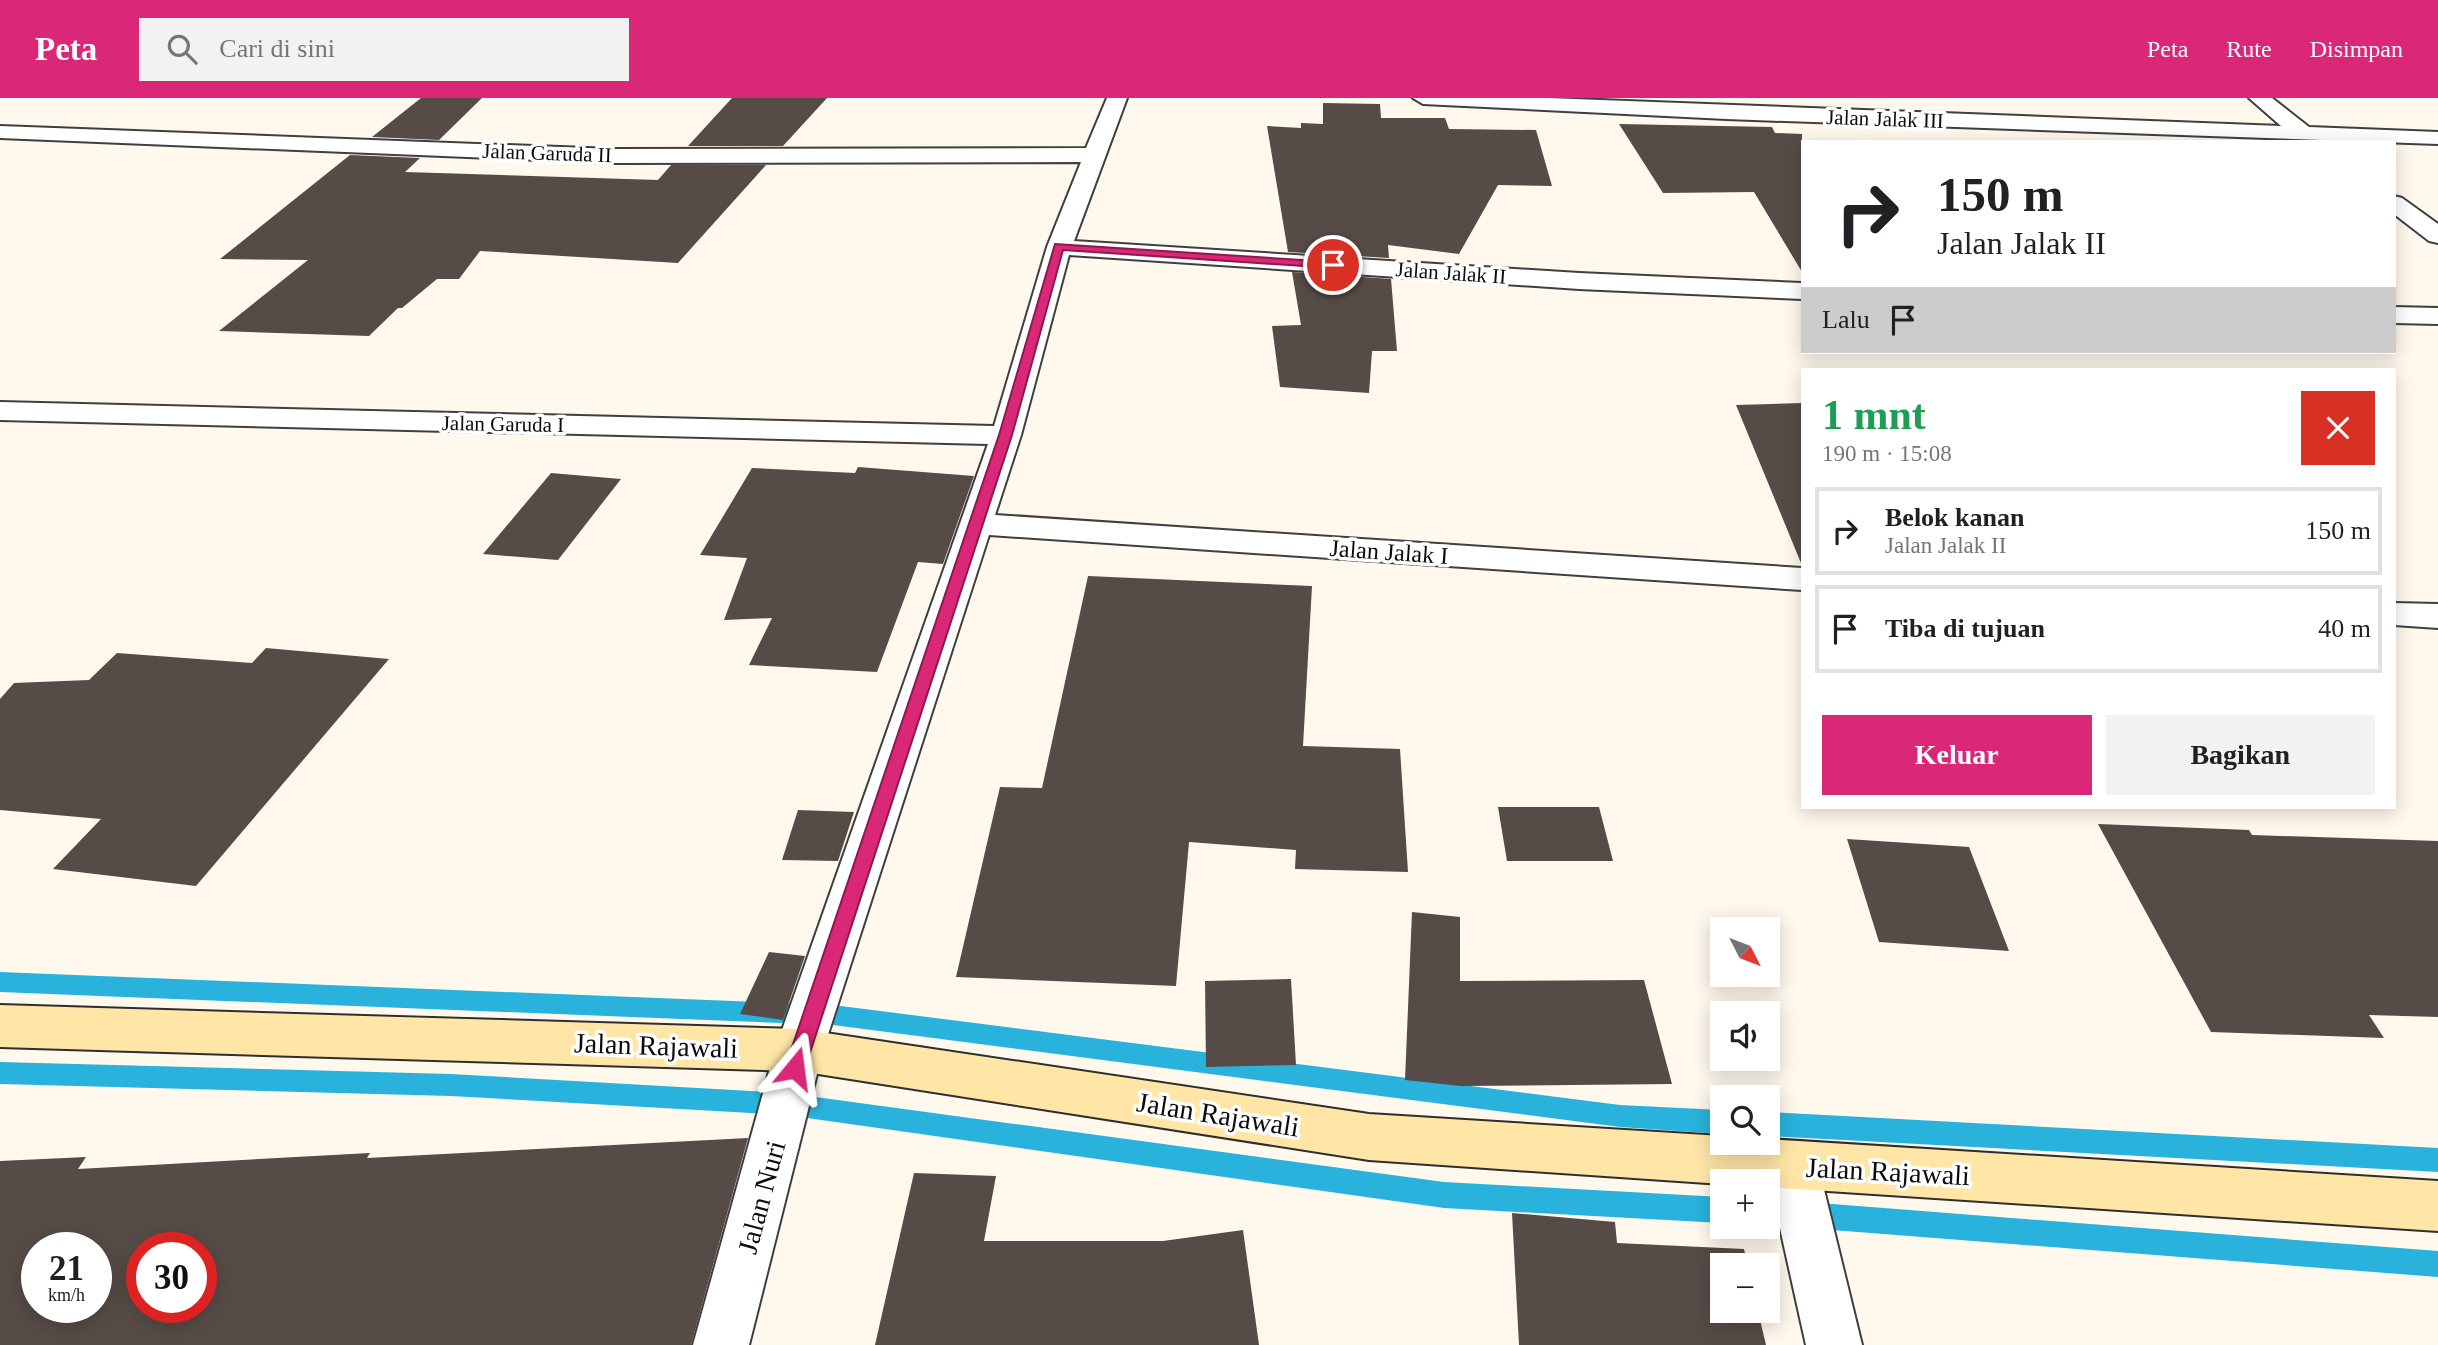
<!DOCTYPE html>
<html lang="id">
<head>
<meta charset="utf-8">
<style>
  body { margin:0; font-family:"Times New Roman",serif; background:#f2f2f2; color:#202124; height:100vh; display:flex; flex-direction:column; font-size:26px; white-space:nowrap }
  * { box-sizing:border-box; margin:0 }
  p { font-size:23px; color:#757577 }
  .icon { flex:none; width:38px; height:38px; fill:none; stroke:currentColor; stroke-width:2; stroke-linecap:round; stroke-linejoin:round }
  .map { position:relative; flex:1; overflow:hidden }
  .side { position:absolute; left:1801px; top:270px; width:595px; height:441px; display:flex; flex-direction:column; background:#fff; border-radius:0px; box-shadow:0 4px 18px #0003 }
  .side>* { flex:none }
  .banner { position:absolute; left:1801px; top:42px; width:595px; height:214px; border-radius:0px; box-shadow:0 4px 18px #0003; background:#fff; color:#202124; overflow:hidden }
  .needle { width:46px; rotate:132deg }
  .fabs { position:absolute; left:1710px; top:819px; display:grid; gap:14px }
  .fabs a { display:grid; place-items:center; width:70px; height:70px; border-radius:0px; background:#fff; box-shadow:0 4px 18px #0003; font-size:35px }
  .speed { position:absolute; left:21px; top:1134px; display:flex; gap:14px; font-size:35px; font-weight:700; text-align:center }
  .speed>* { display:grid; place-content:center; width:91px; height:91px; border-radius:50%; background:#fff; box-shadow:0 4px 18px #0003; line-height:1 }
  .speed small { font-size:18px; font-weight:400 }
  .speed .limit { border:10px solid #d22; background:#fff; color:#111 }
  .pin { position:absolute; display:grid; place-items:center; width:60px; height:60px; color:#fff; margin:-30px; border:4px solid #fff; border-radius:50%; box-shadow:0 2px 7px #0007 }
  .me { position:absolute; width:77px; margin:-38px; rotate:16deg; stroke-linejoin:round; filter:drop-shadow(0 0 5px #0008) }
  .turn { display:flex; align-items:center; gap:24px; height:147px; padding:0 21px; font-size:32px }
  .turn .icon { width:91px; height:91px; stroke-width:2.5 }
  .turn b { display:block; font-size:49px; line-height:60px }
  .then { display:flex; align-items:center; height:66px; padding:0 21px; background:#0003; gap:14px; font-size:26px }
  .round { display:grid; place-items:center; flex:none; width:74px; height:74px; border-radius:0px; background:#f2f2f2 }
  .head { display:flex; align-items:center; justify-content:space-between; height:119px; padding:0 21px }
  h1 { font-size:42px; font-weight:700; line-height:52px; color:#1e9e55 }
  .cta { display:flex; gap:14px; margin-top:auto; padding:14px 21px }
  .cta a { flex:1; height:80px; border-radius:0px; background:#db2777; color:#fff; font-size:28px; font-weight:700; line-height:80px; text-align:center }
  .cta a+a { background:#f2f2f2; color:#202124 }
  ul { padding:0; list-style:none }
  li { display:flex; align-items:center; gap:21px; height:88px; margin:0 14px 10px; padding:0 7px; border:4px solid #e0e0e0; border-radius:0px }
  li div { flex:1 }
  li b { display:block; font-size:26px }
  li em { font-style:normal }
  header { display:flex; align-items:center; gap:42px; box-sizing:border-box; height:98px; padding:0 35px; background:#db2777; color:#fff }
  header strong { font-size:33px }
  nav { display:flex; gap:38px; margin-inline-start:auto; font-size:24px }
  .search { width:490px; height:63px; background:#f2f2f2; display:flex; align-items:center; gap:18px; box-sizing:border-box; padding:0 24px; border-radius:0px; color:#757577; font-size:26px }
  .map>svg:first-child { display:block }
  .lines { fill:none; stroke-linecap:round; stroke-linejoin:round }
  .stream { fill:#29b3dc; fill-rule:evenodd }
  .building { fill:#564b47; fill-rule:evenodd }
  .minor-casing { stroke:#3f3f3f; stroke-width:4 }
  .secondary-casing { stroke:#2e2e2e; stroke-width:4 }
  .minor { fill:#fff; fill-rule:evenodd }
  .secondary { fill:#ffe6a7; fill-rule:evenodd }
  .route { fill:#db2777; stroke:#8e194d; stroke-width:2 }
  .labels { text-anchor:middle; stroke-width:7; stroke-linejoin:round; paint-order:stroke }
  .far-street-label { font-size:21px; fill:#0c0c0c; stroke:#fff }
  .street-label { font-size:24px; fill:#0c0c0c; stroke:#fff }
  .near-street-label { font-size:28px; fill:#0c0c0c; stroke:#fff }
</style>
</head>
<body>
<header>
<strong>Peta</strong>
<div class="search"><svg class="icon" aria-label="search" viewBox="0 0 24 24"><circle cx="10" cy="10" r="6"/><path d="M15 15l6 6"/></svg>Cari di sini</div>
<nav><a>Peta</a><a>Rute</a><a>Disimpan</a></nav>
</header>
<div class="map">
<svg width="2438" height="1247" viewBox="0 0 2438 1247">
  <rect width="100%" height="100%" fill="#fff8ec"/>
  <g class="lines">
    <path class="stream" d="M 0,874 L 833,907 L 1620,1007 L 1722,1012 L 1722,1036 L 1620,1029 L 833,927 L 0,894 Z
      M 0,964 L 451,976 L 786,995 L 1444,1084 L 1722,1099 L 1722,1125 L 1444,1110 L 786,1017 L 451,998 L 0,986 Z
      M 1768,1014 L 2438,1050 L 2438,1074 L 1768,1038 Z
      M 1768,1101 L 2438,1153 L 2438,1179 L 1768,1127 Z"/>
  </g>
  <path class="building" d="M 421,0 L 482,0 L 439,42 L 372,39 Z
    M 732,0 L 827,0 L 783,48 L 688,48 Z
    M 1323,5 L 1380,6 L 1381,20 L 1445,20 L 1449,31 L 1536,32 L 1552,88 L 1498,87 L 1459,156 L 1388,147 L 1389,160 L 1288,154 L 1267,28 L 1301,30 L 1301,25 L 1323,26 Z
    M 1619,26 L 1772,29 L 1775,35 L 1802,36 L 1802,174 L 1754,94 L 1663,95 Z
    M 350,57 L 420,60 L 405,74 L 658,82 L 671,67 L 766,67 L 678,165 L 480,153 L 459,181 L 437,181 L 402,210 L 398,210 L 369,238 L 219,233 L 308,162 L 220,161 Z
    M 1292,174 L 1391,181 L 1397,253 L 1372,253 L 1369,295 L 1280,289 L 1272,228 L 1301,227 Z
    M 1802,305 L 1802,464 L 1801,465 L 1736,307 Z
    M 858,369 L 974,378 L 943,466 L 918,464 L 877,574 L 749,567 L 772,520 L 724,522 L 747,460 L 700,457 L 752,370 L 855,375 Z
    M 551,375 L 621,381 L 558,462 L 483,456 Z
    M 1088,478 L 1312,488 L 1303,648 L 1400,651 L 1408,774 L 1295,771 L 1296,752 L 1189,744 L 1176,888 L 956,879 L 1000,689 L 1042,690 Z
    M 266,550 L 389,561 L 196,788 L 53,771 L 101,721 L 0,712 L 0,601 L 14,585 L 89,582 L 117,555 L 252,565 Z
    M 1498,709 L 1599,709 L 1613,763 L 1507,763 Z
    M 798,712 L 854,714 L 838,763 L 782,762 Z
    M 2098,726 L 2249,732 L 2252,737 L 2438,743 L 2438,919 L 2369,917 L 2384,940 L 2211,934 Z
    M 1847,741 L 1969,749 L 2009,853 L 1879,844 Z
    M 1412,814 L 1460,819 L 1460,883 L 1644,882 L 1672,986 L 1461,988 L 1405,982 Z
    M 769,854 L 805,858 L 783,922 L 740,916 Z
    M 1291,881 L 1296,967 L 1206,969 L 1205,883 Z
    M 748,1040 L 691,1247 L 0,1247 L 0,1063 L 86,1059 L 78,1071 L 370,1055 L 367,1060 ZM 37,1150 L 96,1150 L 96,1209 L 37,1209 ZM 142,1150 L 201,1150 L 201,1209 L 142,1209 Z
    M 914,1075 L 996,1078 L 984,1143 L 1163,1143 L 1243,1132 L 1259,1247 L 875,1247 Z
    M 1512,1115 L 1615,1124 L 1617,1145 L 1744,1151 L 1748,1167 L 1722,1167 L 1722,1213 L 1758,1213 L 1766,1247 L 1519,1247 Z"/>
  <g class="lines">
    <defs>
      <path id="minor" d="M 1107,0 L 1127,0 L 1074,143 L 1579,175 L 1802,185 L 1802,201 L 1579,191 L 1069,157 L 1021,337 L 995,417 L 1802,470 L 1802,492 L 989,437 L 823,952 L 749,1247 L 693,1247 L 775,952 L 988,346 L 0,322 L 0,304 L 994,328 L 1047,149 L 1081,64 L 613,65 L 0,40 L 0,28 L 613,51 L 1086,50 Z
        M 1413,0 L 1548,0 L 2281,28 L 2249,0 L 2272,0 L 2309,29 L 2438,34 L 2438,46 L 1726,21 L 1423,6 Z
        M 2394,98 L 2402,100 L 2438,126 L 2438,145 L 2429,143 L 2394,116 Z
        M 2394,209 L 2438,210 L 2438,226 L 2394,225 Z
        M 2394,505 L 2438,506 L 2438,530 L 2394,527 Z
        M 1792,1043 L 1810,1050 L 1818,1067 L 1862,1247 L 1806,1247 L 1766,1067 L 1774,1050 Z"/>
      <path id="secondary" d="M 0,907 L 799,931 L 1369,1016 L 1722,1038 L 1722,1045 L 1768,1045 L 1768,1041 L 2438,1083 L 2438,1133 L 1768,1089 L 1768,1083 L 1722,1083 L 1722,1086 L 1369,1062 L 799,973 L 0,949 Z"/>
    </defs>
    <use href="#minor" class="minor-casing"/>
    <use href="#secondary" class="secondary-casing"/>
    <use href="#minor" class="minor"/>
    <use href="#secondary" class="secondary"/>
  </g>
  <path class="route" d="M 1055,146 L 1333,164 L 1338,167 L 1333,170 L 1063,152 L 1012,337 L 805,970 L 802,976 L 795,979 L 788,976 L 785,970 L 999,337 Z"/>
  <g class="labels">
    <g class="far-street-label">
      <text transform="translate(1885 21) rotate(2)" y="7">Jalan Jalak III</text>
      <text transform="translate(547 55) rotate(2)" y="7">Jalan Garuda II</text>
      <text transform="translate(1451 175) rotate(4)" y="7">Jalan Jalak II</text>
      <text transform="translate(503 326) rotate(1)" y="7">Jalan Garuda I</text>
    </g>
    <g class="street-label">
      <text transform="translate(1389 454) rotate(4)" y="8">Jalan Jalak I</text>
    </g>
    <g class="near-street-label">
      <text transform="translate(656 947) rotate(2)" y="10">Jalan Rajawali</text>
      <text transform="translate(1218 1016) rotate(9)" y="10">Jalan Rajawali</text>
      <text transform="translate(1888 1073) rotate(3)" y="10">Jalan Rajawali</text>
      <text transform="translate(761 1099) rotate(-75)" y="10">Jalan Nuri</text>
    </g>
  </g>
</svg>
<div class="fabs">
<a><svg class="needle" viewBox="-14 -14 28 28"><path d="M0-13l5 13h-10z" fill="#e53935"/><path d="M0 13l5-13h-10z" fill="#757577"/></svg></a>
<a><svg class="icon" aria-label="sound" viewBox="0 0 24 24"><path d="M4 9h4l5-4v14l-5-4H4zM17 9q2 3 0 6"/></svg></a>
<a><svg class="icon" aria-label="search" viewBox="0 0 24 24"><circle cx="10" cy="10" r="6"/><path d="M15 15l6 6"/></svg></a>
<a>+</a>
<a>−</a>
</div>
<div class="speed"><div>21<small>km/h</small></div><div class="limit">30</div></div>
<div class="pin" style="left:1333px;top:167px;background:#d93025"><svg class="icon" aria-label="arrive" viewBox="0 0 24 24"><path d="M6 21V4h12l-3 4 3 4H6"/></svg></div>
<svg class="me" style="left:795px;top:970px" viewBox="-20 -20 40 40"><path d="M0-17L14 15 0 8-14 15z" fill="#db2777" stroke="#fff" stroke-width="4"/></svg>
<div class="banner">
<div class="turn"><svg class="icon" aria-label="right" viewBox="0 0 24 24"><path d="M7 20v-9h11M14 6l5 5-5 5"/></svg><div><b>150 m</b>Jalan Jalak II</div></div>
<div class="then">Lalu<svg class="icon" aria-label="arrive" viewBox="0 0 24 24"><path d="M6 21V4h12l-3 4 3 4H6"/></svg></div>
</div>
<section class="side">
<div class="head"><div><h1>1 mnt</h1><p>190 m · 15:08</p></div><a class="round" style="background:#d93025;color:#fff"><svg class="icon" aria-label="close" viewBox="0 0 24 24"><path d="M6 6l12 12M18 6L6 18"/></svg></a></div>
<ul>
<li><svg class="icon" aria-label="right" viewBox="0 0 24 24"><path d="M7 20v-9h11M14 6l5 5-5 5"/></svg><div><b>Belok kanan</b><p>Jalan Jalak II</p></div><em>150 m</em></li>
<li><svg class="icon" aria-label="arrive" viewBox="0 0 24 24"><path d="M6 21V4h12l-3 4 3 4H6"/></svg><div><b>Tiba di tujuan</b></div><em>40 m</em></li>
</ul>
<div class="cta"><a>Keluar</a><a>Bagikan</a></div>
</section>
</div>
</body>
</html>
